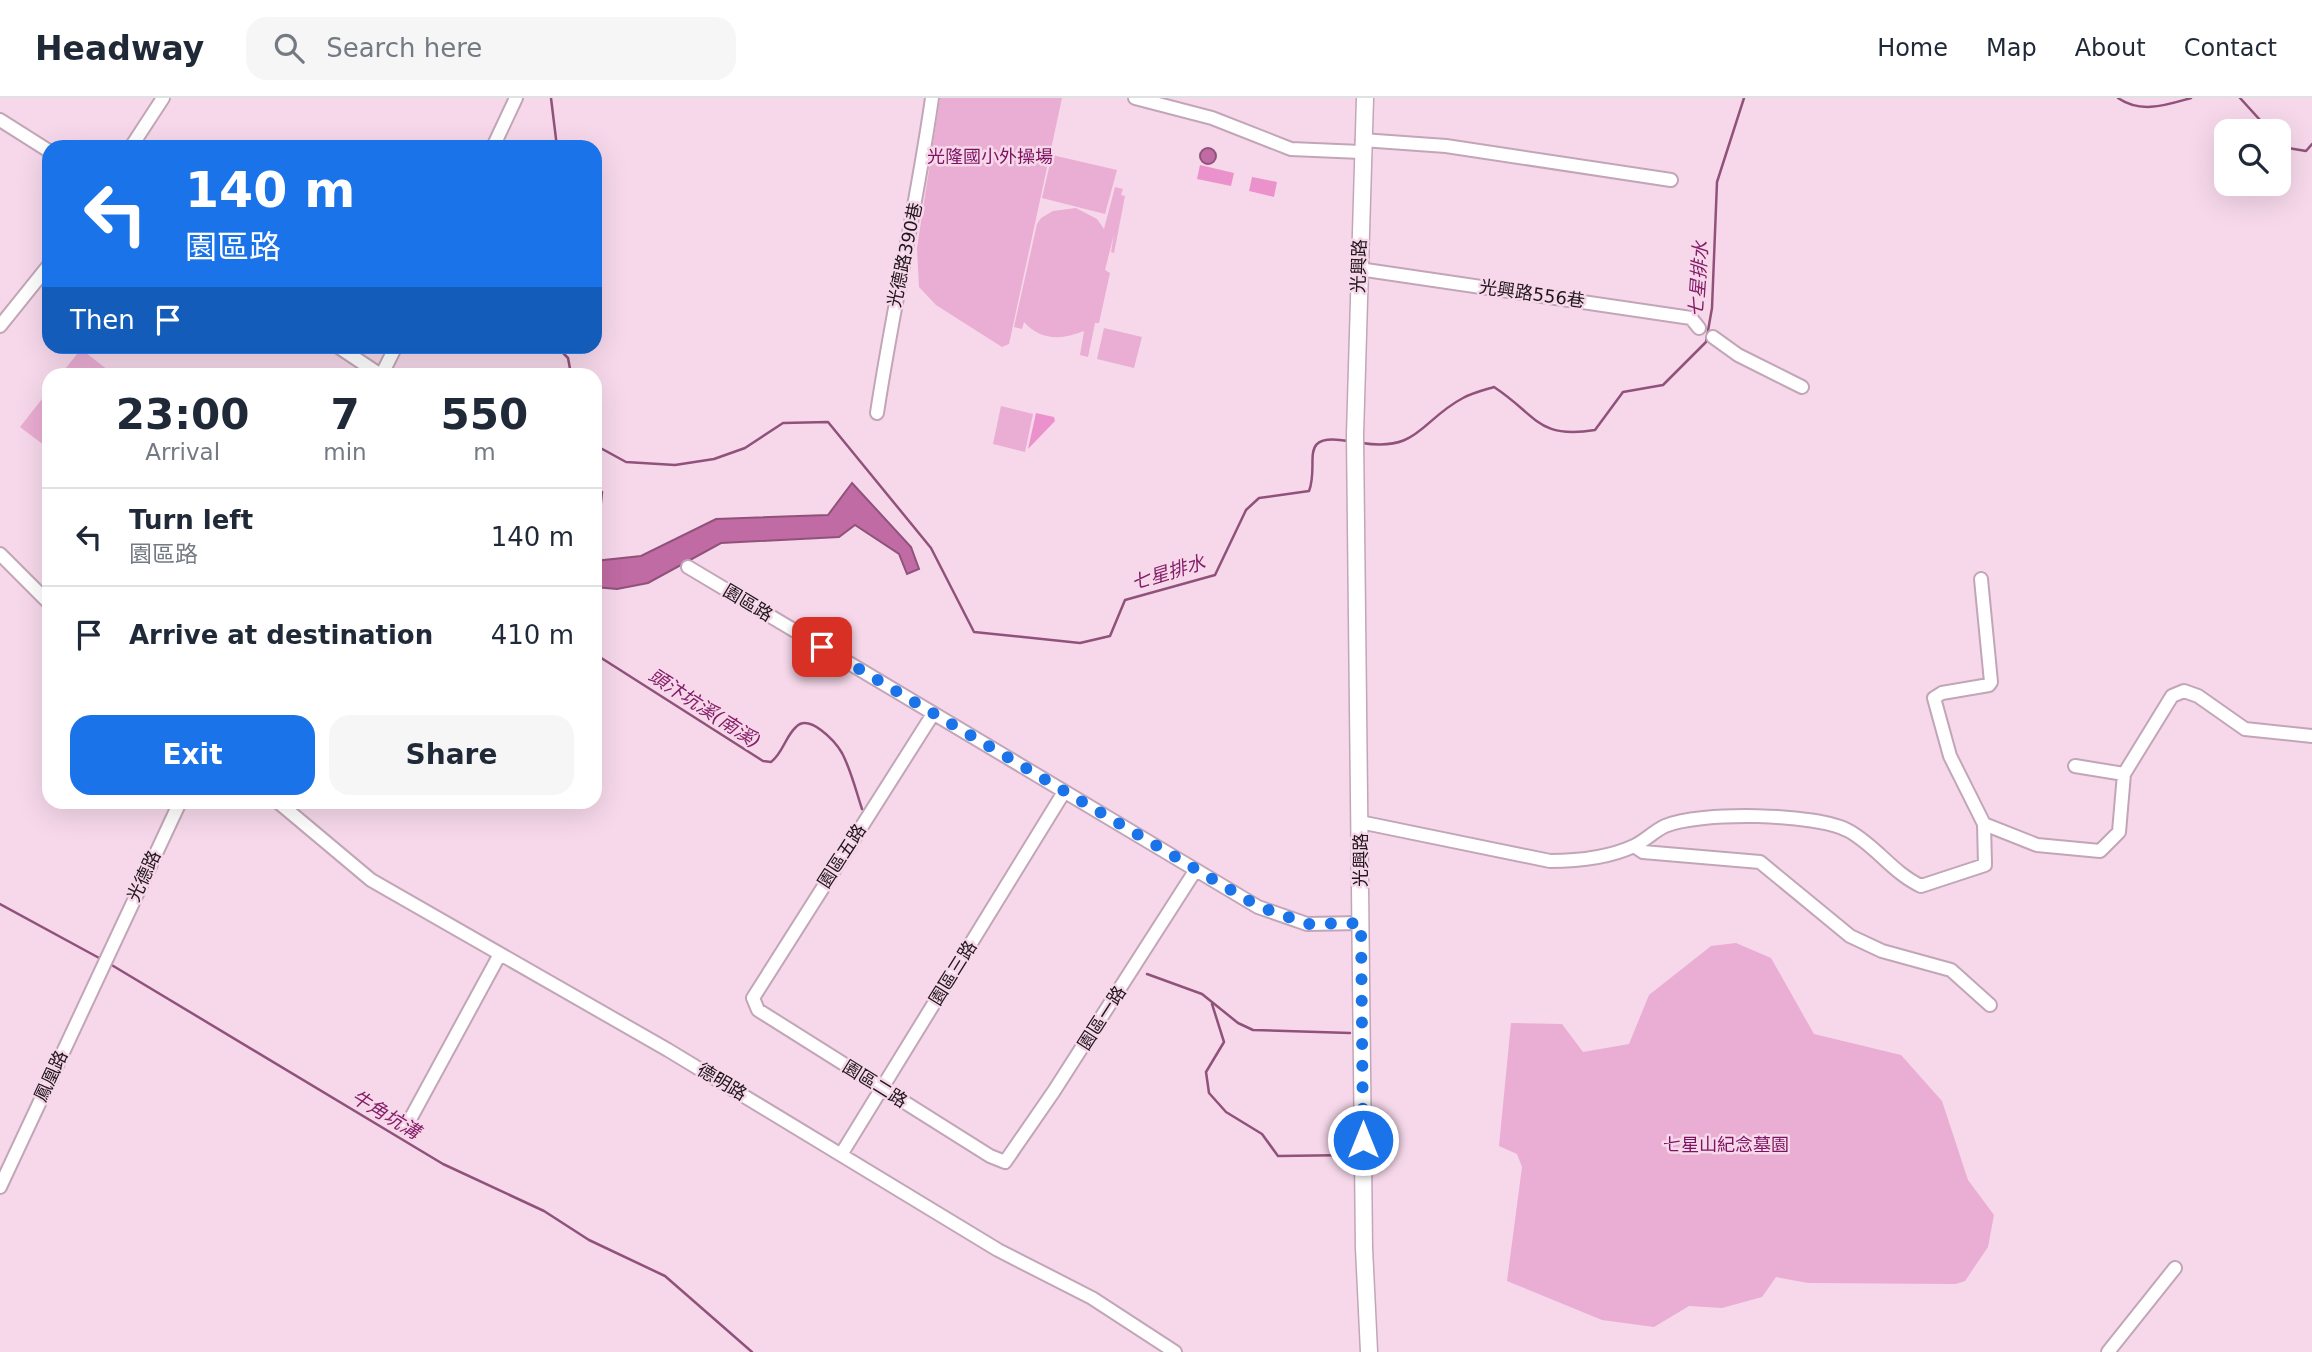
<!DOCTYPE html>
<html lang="en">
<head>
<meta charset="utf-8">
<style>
  body { margin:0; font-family:"DejaVu Sans","Noto Sans TC",sans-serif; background:#f6f6f7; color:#1f2937; height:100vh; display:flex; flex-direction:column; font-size:26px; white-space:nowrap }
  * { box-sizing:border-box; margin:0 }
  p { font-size:23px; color:#747a83 }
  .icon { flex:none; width:38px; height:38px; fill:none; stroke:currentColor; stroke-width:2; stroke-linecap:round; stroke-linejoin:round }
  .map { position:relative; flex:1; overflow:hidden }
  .details { position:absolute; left:42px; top:270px; width:560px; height:441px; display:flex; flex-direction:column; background:#fff; border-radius:21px; box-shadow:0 7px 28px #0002 }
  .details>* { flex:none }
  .top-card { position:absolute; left:42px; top:42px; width:560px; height:214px; border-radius:21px; box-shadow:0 7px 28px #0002; background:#1a73e8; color:#fff; overflow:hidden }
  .buttons { position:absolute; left:2214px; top:21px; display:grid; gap:14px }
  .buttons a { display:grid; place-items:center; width:77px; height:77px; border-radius:14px; background:#fff; box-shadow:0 7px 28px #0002; font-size:35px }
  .pin { position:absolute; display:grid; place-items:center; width:60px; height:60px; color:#fff; margin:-30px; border-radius:14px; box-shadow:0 4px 10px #0006 }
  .me { position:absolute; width:77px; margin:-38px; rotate:0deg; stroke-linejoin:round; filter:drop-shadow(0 0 5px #0008) }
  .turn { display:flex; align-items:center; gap:24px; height:147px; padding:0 28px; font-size:32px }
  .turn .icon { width:91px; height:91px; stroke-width:2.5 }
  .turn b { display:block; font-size:49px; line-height:60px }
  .then { display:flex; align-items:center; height:66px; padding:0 28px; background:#0003; gap:14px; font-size:26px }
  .eta { display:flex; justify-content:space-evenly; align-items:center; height:119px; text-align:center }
  .eta b { font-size:42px; font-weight:700; line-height:49px }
  .button { display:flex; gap:14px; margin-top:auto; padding:14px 28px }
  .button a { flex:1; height:80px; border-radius:21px; background:#1a73e8; color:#fff; font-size:28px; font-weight:700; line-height:80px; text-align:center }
  .button a+a { background:#f6f6f7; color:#1f2937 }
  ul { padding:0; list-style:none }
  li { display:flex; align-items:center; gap:21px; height:98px; padding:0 28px; border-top:2px solid #e0e1e3 }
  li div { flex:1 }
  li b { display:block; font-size:26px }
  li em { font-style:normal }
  header { display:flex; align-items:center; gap:42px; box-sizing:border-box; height:98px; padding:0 35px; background:#fff; border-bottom:2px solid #e0e1e3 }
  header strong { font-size:33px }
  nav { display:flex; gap:38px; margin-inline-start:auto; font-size:24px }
  .search { width:490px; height:63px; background:#f6f6f7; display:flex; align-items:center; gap:18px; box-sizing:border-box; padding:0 24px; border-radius:21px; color:#747a83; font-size:26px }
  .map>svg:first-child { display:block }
  .green { fill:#eaadd3 }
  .forest { fill:#eb92cc }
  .water { fill:#c06ba3; stroke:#90527a; stroke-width:2 }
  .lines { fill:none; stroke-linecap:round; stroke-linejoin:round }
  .stream { stroke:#90527a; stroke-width:2.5 }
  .minor-casing { stroke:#c2a6b7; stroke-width:16 }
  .major-casing { stroke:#c2a6b7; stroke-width:19 }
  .minor { stroke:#fff; stroke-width:12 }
  .major { stroke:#fff; stroke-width:16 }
  .route { stroke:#1a73e8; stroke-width:12; stroke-dasharray:0 21.6 }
  .labels { text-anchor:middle; stroke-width:5; stroke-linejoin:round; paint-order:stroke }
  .park-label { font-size:18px; fill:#7c1361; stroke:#f6d8ea }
  .street-label { font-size:18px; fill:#20161c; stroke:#f6d8ea }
  .water-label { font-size:19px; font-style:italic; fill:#851e69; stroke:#f6d8ea }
</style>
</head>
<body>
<header>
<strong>Headway</strong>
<div class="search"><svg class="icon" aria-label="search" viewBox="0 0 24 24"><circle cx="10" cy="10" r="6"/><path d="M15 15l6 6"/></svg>Search here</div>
<nav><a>Home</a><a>Map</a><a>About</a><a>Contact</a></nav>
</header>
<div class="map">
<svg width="2312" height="1254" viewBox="0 0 2312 1254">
  <rect width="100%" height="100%" fill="#f6d8ea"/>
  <path class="green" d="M 940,0 L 1062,0 L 1009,246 L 1002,249 L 936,207 L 919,189 L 917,150 Z
    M 1052,57 L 1117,72 L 1105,116 L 1042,100 Z
    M 1115,89 L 1123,91 L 1121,97 L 1125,98 L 1114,155 L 1111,154 L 1114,136 L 1105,172 L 1110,175 L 1099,225 L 1095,225 L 1088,259 L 1080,257 L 1084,233 C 1062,242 1041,243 1024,224 L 1022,231 L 1014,229 L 1037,126 L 1041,120 L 1053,113 L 1076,110 L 1097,121 L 1104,131 Z
    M 1104,230 L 1142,239 L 1134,270 L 1097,261 Z
    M 81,251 L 113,276 L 61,276 Z
    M 49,292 L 49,351 L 20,329 Z
    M 1001,308 L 1033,316 L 1025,354 L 993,346 Z
    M 1736,845 L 1771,860 L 1814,936 L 1901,957 L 1942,1003 L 1968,1082 L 1994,1117 L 1988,1149 L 1965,1183 L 1956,1186 L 1808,1185 L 1776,1179 L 1762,1199 L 1722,1210 L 1689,1208 L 1654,1229 L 1602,1222 L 1507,1183 L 1522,1069 L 1517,1056 L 1499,1048 L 1511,925 L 1562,926 L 1583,954 L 1629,946 L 1649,897 L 1711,848 Z"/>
  <path class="forest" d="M 1200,67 L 1234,75 L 1231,88 L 1197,81 Z
    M 1252,79 L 1277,84 L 1274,99 L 1249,93 Z
    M 1036,315 L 1054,319 L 1055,323 L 1028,351 Z"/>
  <path class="water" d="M1200 58a8 8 0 1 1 16 0a8 8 0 1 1-16 0Z
    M 852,385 L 911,449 L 919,471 L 907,476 L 899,456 L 855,427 L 839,439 L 721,445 L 648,485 L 617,491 L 595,489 L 595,463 L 641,458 L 716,421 L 828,417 Z"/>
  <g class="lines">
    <path class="stream" d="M 551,0 L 557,49
      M 2118,0 C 2141,16 2166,7 2191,0
      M 2240,0 L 2270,33
      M 2278,41 L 2288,50 L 2306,53 L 2312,46
      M 556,248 L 568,260 L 571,276
      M 1362,345 C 1419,354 1421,322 1463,300 C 1472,295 1484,292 1494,289 C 1538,318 1537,341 1595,332 L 1623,294 L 1663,287 L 1706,244 L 1712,210 L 1717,84 L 1744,0
      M 595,347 L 626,364 L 675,367 L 714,361 L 745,350 L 783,325 L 828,324 L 931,450 L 974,534 L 1080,545 L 1110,538 L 1125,502 L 1215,477 L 1246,412 L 1259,400 L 1309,393 C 1320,365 1296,334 1348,343
      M 595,392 L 602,394 L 598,433 L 595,434
      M 595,556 L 763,663 L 771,664 C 783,655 785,639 796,629 C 809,615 835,643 842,655 C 851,672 856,693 862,711
      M 0,806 L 101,861
      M 110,866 L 443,1066 L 544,1113 L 589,1142 L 665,1178 L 752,1254
      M 1147,876 L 1202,896 L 1238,925 L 1253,932 L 1350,935
      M 1212,906 L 1224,944 L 1206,974 L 1209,995 L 1226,1014 L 1262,1036 L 1278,1058 L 1353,1057"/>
    <defs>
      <path id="minor" d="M 1135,0 L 1212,20 L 1291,51 L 1361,54
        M 0,22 L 49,53
        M 1362,42 L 1446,48 L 1671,82
        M 131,49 L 163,0
        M 493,49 L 516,0
        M 1359,171 L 1691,220 L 1699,230
        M 0,228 L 49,167
        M 1713,239 L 1738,257 L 1802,289
        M 337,248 L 379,276
        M 382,276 L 396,248
        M 877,315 C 893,209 917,106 932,0
        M 0,456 L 49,505
        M 688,469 L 1258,809 L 1307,826 L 1361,825
        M 933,616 L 753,900 L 758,912 L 990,1058 L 1005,1064 L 1054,993 L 1195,773
        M 2075,668 L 2124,676
        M 278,704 L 371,782 L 668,952 L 998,1152 L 1092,1200 L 1175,1254
        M 1360,724 L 1550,763 C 1578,763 1608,760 1634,748 C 1645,743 1654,733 1665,728 C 1699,713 1817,715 1849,733 C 1876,748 1893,775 1921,788 L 1985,767 L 1984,726 L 1950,658 L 1934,600 L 1942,595 L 1989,587 L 1991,584 L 1981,481
        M 1984,726 L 2037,747 L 2100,753 L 2119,734 L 2124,676 L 2172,598 L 2184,593 L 2198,598 L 2245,631 L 2312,638
        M 1634,748 L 1643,754 L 1760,764 L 1850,838 L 1882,853 L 1951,872 L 1990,907
        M 407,1027 L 500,856
        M 842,1055 L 1064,694
        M 0,1089 L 180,704
        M 2108,1254 L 2175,1170"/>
      <path id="major" d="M 1365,0 L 1355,337 L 1364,1150 L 1369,1254"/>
    </defs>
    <use href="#minor" class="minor-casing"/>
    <use href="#major" class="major-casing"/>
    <use href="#minor" class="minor"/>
    <use href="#major" class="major"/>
  </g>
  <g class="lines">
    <path class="route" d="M 822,549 L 1258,808 L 1307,826 L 1361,825 L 1363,1042"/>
  </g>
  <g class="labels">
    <g class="park-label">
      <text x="990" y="65">光隆國小外操場</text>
      <text x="1726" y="1053">七星山紀念墓園</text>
    </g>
    <g class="street-label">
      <text transform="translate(905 157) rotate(-78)" y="6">光德路390巷</text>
      <text transform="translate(1359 168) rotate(-88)" y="6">光興路</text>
      <text transform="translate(1532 196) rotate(8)" y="6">光興路556巷</text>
      <text transform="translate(748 505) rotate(31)" y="6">園區路</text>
      <text transform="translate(842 758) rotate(-57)" y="6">園區五路</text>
      <text transform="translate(1361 762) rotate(-90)" y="6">光興路</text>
      <text transform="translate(144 778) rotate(-65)" y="6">光德路</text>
      <text transform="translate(953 875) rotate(-58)" y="6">園區三路</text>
      <text transform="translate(1102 920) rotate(-57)" y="6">園區一路</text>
      <text transform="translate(51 978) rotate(-65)" y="6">鳳凰路</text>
      <text transform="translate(722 984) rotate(31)" y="6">德明路</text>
      <text transform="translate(875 986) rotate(32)" y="6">園區二路</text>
    </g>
    <g class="water-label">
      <text transform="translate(1698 181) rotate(-86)" y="7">七星排水</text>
      <text transform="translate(1168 474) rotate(-17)" y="7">七星排水</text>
      <text transform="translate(705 610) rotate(33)" y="7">頭汴坑溪(南溪)</text>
      <text transform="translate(386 1016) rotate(31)" y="7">牛角坑溝</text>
    </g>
  </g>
</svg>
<div class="buttons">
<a><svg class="icon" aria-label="search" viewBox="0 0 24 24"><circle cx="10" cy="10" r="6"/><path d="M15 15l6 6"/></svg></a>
</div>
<div class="pin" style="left:822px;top:549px;background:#d93025"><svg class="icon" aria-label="arrive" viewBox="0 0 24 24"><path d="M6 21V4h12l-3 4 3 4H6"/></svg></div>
<svg class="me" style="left:1363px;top:1042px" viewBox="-20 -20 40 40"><circle r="17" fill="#1a73e8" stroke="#fff" stroke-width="3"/><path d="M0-11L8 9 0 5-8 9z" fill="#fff"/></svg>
<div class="top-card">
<div class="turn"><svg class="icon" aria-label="left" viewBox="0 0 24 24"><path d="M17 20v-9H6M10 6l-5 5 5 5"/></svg><div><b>140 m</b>園區路</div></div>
<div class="then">Then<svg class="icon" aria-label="arrive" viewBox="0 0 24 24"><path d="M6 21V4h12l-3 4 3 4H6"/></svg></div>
</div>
<section class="details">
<div class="eta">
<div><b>23:00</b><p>Arrival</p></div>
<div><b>7</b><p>min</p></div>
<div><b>550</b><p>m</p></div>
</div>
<ul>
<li><svg class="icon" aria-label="left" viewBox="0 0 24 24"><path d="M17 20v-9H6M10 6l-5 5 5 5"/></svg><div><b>Turn left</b><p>園區路</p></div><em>140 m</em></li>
<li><svg class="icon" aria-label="arrive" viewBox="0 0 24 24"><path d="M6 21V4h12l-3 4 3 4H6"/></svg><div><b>Arrive at destination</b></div><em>410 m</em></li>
</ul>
<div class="button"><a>Exit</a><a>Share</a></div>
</section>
</div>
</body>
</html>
